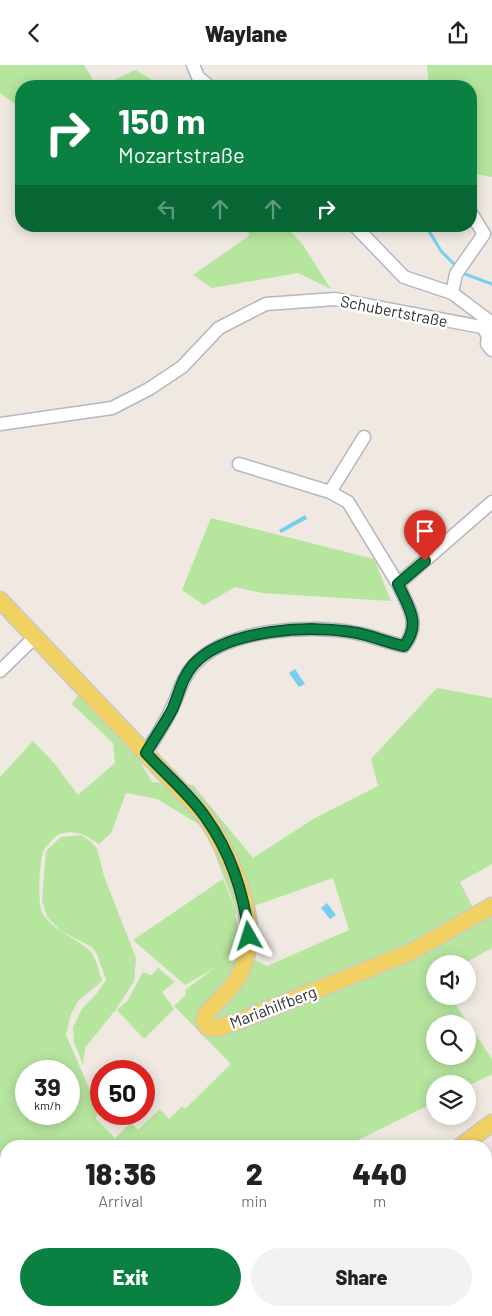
<!DOCTYPE html>
<html lang="en">
<head>
<meta charset="utf-8">
<style>
  body { margin:0; font-family:Barlow,sans-serif; background:#f2f2f2; color:#222; height:100vh; display:flex; flex-direction:column; font-size:19px; white-space:nowrap }
  * { box-sizing:border-box; margin:0 }
  p { font-size:16px; color:#767676 }
  .icon { flex:none; width:28px; height:28px; fill:none; stroke:currentColor; stroke-width:2; stroke-linecap:round; stroke-linejoin:round }
  .map { position:relative; flex:1; overflow:hidden }
  .details { position:absolute; left:0px; top:1075px; width:492px; height:176px; display:flex; flex-direction:column; background:#fff; border-radius:20px 20px 0 0; box-shadow:0 2px 12px #0003 }
  .details>* { flex:none }
  .top-card { position:absolute; left:15px; top:15px; width:462px; height:152px; border-radius:20px; box-shadow:0 2px 12px #0003; background:#0b8043; color:#fff; overflow:hidden }
  .buttons { position:absolute; left:426px; top:890px; display:grid; gap:10px }
  .buttons a { display:grid; place-items:center; width:50px; height:50px; border-radius:50%; background:#fff; box-shadow:0 2px 12px #0003; font-size:25px }
  .speed { position:absolute; left:15px; top:995px; display:flex; gap:10px; font-size:25px; font-weight:700; text-align:center }
  .speed>* { display:grid; place-content:center; width:65px; height:65px; border-radius:50%; background:#fff; box-shadow:0 2px 12px #0003; line-height:1 }
  .speed small { font-size:12px; font-weight:400 }
  .speed .limit { border:8px solid #d22; background:#fff; color:#111 }
  .pin { position:absolute; display:grid; place-items:center; width:42px; height:42px; color:#fff; margin:-51px -21px; border-radius:50% 50% 50% 0; rotate:-45deg; box-shadow:0 0 5px #0007 }
  .pin .icon { rotate:45deg }
  .me { position:absolute; width:55px; margin:-28px; rotate:354deg; stroke-linejoin:round; filter:drop-shadow(0 0 4px #0008) }
  .turn { display:flex; align-items:center; gap:18px; height:105px; padding:0 20px; font-size:22px }
  .turn .icon { width:65px; height:65px; stroke-width:2.5 }
  .turn b { display:block; font-size:35px; line-height:42px }
  .lanes { display:flex; align-items:center; height:48px; padding:0 20px; background:#0003; justify-content:center; gap:25px; direction:ltr }
  .lanes .off { opacity:.35 }
  .eta { display:flex; justify-content:space-evenly; align-items:center; height:85px; text-align:center }
  .eta b { font-size:30px; font-weight:800; line-height:35px }
  .button { display:flex; gap:10px; margin-top:auto; padding:10px 20px }
  .button a { flex:1; height:58px; border-radius:30px; background:#0b8043; color:#fff; font-size:20px; font-weight:800; line-height:58px; text-align:center }
  .button a+a { background:#f2f2f2; color:#222 }
  header { display:flex; justify-content:space-between; align-items:center; height:65px; padding:0 20px; background:#fff; font-size:22px; font-weight:800 }
  .map>svg:first-child { display:block }
  .green { fill:#b6e59e; fill-rule:evenodd }
  .water { fill:#75cff0 }
  .lines { fill:none; stroke-linecap:round; stroke-linejoin:round }
  .stream { stroke:#75cff0; stroke-width:3 }
  .minor-casing { stroke:#b4b7c1; stroke-width:15 }
  .major-casing { stroke:#c9c9c9; stroke-width:19 }
  .minor { stroke:#fff; stroke-width:12 }
  .major { stroke:#f2d163; stroke-width:16 }
  .route-casing { stroke:#07532c; stroke-width:12 }
  .route { stroke:#0b8043; stroke-width:9 }
  .labels { text-anchor:middle; stroke-width:5; stroke-linejoin:round; paint-order:stroke }
  .street-label { font-size:16px; fill:#2e2e2e; stroke:#fff }
</style>
</head>
<body>
<header><svg class="icon" aria-label="back" viewBox="0 0 24 24"><path d="M15 5l-7 7 7 7"/></svg>Waylane<svg class="icon" aria-label="share" viewBox="0 0 24 24"><path d="M12 15V3M7 8l5-5 5 5M5 13v7h14v-7"/></svg></header>
<div class="map">
<svg width="492" height="1251" viewBox="0 0 492 1251">
  <rect width="100%" height="100%" fill="#efe9e1"/>
  <path class="green" d="M 0,0 L 84,0 L 97,21 L 21,21 L 21,43 L 0,28 Z
    M 427,0 L 492,0 L 492,112 L 471,108 L 471,21 L 429,21 Z
    M 135,5 L 163,21 L 102,21 Z
    M 244,161 L 286,161 L 303,180 L 331,224 L 298,208 L 212,223 L 193,210 L 250,170 Z
    M 211,453 L 374,494 L 391,536 L 262,528 L 235,522 L 204,540 L 182,525 Z
    M 437,623 L 492,633 L 492,799 L 460,817 L 476,849 L 492,846 L 492,883 L 463,899 L 435,899 L 435,931 L 450,931 L 492,994 L 492,1009 L 468,1021 L 468,1019 L 435,1019 L 435,1037 L 346,1081 L 6,1081 L 6,1228 L 0,1227 L 0,712 L 33,676 L 54,698 L 78,730 L 115,698 L 113,678 L 72,639 L 80,627 L 134,686 L 152,717 L 193,720 L 253,793 L 315,753 L 378,721 L 371,694 ZM 126,728 L 157,734 L 205,763 L 237,847 L 333,813 L 349,865 L 267,901 L 242,889 L 222,899 L 239,888 L 239,867 L 235,850 L 237,848 L 223,814 L 133,875 L 185,920 L 216,902 L 185,925 L 186,930 L 174,941 L 231,999 L 185,1044 L 182,1041 L 169,1054 L 160,1044 L 138,1065 L 131,1058 L 115,1073 L 96,1054 L 100,1036 L 90,1025 L 66,970 L 71,949 L 78,936 L 102,916 C 99,906 96,891 88,884 C 73,871 55,867 43,849 C 37,841 39,794 44,785 C 47,780 55,771 60,769 C 76,764 86,771 99,779 L 111,768 ZM 435,959 L 468,959 L 468,991 L 435,991 ZM 26,1006 L 69,1006 L 69,1049 L 26,1049 Z
    M 81,770 L 90,776 L 97,784 L 104,811 L 136,893 L 134,916 L 117,943 L 85,983 L 83,1000 L 74,977 L 73,962 L 82,944 L 97,928 L 106,915 L 97,889 L 92,882 L 61,866 L 47,852 L 42,835 L 46,786 L 61,772 Z
    M 157,902 L 175,917 L 162,927 L 174,944 L 144,974 L 117,945 L 128,935 L 143,907 L 151,910 L 157,905 Z"/>
  <path class="water" d="M 305,450 L 307,454 L 281,468 L 279,465 Z
    M 295,604 L 305,619 L 299,622 L 289,608 Z
    M 327,838 L 336,850 L 330,854 L 321,843 Z"/>
  <g class="lines">
    <path class="stream" d="M 426,161 L 441,186 L 455,200
      M 465,209 L 492,219"/>
    <defs>
      <path id="minor" d="M 193,0 L 198,12 L 209,21
        M 355,161 L 404,212 L 452,228 L 492,258
        M 452,228 L 456,209 L 484,169 L 471,148
        M 484,264 L 488,271 L 487,279 L 492,285
        M 0,359 L 112,343 L 149,324 L 182,302 L 219,263 L 266,239 L 335,234 L 492,264
        M 364,372 L 330,427 L 348,437 L 398,519
        M 239,399 L 330,427
        M 0,606 L 36,571
        M 146,688 C 154,674 164,660 171,645 C 179,630 181,614 193,601 C 225,563 312,559 356,568 C 373,571 388,578 404,581 C 422,558 408,542 398,519 L 492,437
        M 486,1119 L 492,1115
        M 475,1245 L 481,1251
        M 336,1251 L 337,1245"/>
      <path id="major" d="M 0,535 L 205,751 C 233,795 267,863 237,914 C 229,928 216,936 206,949 L 204,954 L 207,962 L 217,963 L 234,958 L 411,887 L 492,841
        M 461,1081 L 492,1058
        M 486,1206 L 492,1203
        M 299,1251 L 299,1245
        M 401,1251 L 413,1245"/>
    </defs>
    <use href="#minor" class="minor-casing"/>
    <use href="#major" class="major-casing"/>
    <use href="#minor" class="minor"/>
    <use href="#major" class="major"/>
  </g>
  <g class="lines">
    <defs>
      <path id="route" d="M 249,871 C 244,829 231,788 206,753 C 190,729 165,709 146,688 C 154,674 164,660 172,645 C 179,630 181,614 193,600 C 225,564 312,559 357,568 C 373,571 388,578 404,581 C 422,558 408,542 398,519 L 425,496"/>
    </defs>
    <use href="#route" class="route-casing"/>
    <use href="#route" class="route"/>
  </g>
  <g class="labels">
    <g class="street-label">
      <text transform="translate(394 246) rotate(11)" y="6">Schubertstraße</text>
      <text transform="translate(273 942) rotate(-21)" y="6">Mariahilfberg</text>
    </g>
  </g>
</svg>
<div class="buttons">
<a><svg class="icon" aria-label="sound" viewBox="0 0 24 24"><path d="M4 9h4l5-4v14l-5-4H4zM17 9q2 3 0 6"/></svg></a>
<a><svg class="icon" aria-label="search" viewBox="0 0 24 24"><circle cx="10" cy="10" r="6"/><path d="M15 15l6 6"/></svg></a>
<a><svg class="icon" aria-label="layers" viewBox="0 0 24 24"><path d="M12 4l9 5-9 5-9-5zM3 14l9 5 9-5"/></svg></a>
</div>
<div class="speed"><div>39<small>km/h</small></div><div class="limit">50</div></div>
<div class="pin" style="left:425px;top:496px;background:#d93025"><svg class="icon" aria-label="arrive" viewBox="0 0 24 24"><path d="M6 21V4h12l-3 4 3 4H6"/></svg></div>
<svg class="me" style="left:249px;top:871px" viewBox="-20 -20 40 40"><path d="M0-17L14 15 0 8-14 15z" fill="#0b8043" stroke="#fff" stroke-width="4"/></svg>
<div class="top-card">
<div class="turn"><svg class="icon" aria-label="right" viewBox="0 0 24 24"><path d="M7 20v-9h11M14 6l5 5-5 5"/></svg><div><b>150 m</b>Mozartstraße</div></div>
<div class="lanes"><svg class="icon off" aria-label="left" viewBox="0 0 24 24"><path d="M17 20v-9H6M10 6l-5 5 5 5"/></svg><svg class="icon off" aria-label="ahead" viewBox="0 0 24 24"><path d="M12 20V5M6 11l6-6 6 6"/></svg><svg class="icon off" aria-label="ahead" viewBox="0 0 24 24"><path d="M12 20V5M6 11l6-6 6 6"/></svg><svg class="icon" aria-label="right" viewBox="0 0 24 24"><path d="M7 20v-9h11M14 6l5 5-5 5"/></svg></div>
</div>
<section class="details">
<div class="eta">
<div><b>18:36</b><p>Arrival</p></div>
<div><b>2</b><p>min</p></div>
<div><b>440</b><p>m</p></div>
</div>
<div class="button"><a>Exit</a><a>Share</a></div>
</section>
</div>
</body>
</html>
